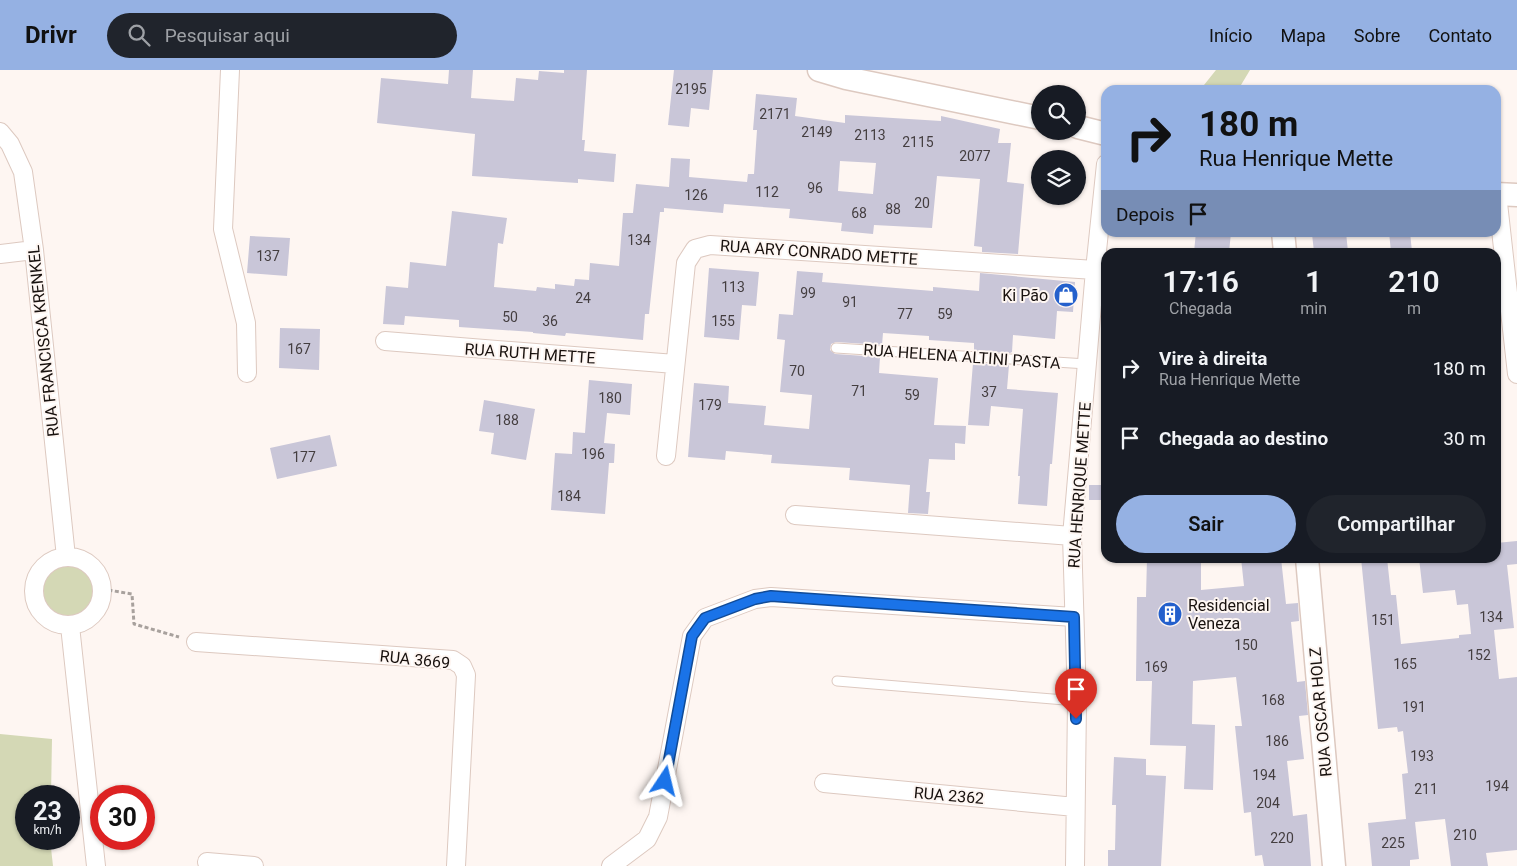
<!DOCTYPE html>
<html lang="pt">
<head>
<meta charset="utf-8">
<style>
  body { margin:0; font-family:Roboto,sans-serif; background:#20242c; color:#f1f3f6; height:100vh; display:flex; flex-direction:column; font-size:19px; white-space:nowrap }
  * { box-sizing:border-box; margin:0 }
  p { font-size:16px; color:#9ea1a6 }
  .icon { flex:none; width:28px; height:28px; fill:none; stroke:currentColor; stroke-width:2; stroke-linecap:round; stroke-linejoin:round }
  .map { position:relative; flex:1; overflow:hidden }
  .panel { position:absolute; left:1101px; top:178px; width:400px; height:315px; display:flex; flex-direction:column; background:#171b24; border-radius:15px; box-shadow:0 1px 4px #0004 }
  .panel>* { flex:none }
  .hud { position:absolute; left:1101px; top:15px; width:400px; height:152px; border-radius:15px; box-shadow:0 1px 4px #0004; background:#95b1e3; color:#111; overflow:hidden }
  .buttons { position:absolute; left:1031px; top:15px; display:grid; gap:10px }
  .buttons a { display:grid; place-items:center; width:55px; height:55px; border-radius:50%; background:#171b24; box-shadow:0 1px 4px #0004; font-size:25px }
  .speed { position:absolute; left:15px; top:715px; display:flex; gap:10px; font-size:25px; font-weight:700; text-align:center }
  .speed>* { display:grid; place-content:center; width:65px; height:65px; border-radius:50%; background:#171b24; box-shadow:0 1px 4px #0004; line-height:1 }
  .speed small { font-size:12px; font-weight:400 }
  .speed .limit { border:8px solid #d22; background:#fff; color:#111 }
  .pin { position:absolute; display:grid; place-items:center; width:42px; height:42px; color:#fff; margin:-51px -21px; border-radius:50% 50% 50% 0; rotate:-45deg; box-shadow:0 0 5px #0007 }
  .pin .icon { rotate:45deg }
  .me { position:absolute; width:55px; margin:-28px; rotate:10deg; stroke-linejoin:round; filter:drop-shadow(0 0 4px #0008) }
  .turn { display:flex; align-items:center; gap:18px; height:105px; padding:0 15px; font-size:22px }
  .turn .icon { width:65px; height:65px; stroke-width:2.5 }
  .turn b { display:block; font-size:35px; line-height:42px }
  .then { display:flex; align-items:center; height:48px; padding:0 15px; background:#0003; gap:10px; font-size:19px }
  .eta { display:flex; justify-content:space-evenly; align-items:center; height:85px; text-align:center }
  .eta b { font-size:30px; font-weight:600; line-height:35px }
  .primary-button { display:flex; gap:10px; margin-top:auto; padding:10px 15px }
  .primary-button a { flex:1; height:58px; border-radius:30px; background:#95b1e3; color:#111; font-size:20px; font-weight:600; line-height:58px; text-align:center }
  .primary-button a+a { background:#20242c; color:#f1f3f6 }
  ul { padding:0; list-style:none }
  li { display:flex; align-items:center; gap:15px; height:70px; padding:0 15px }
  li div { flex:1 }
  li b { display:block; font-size:19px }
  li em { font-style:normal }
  header { display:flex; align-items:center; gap:30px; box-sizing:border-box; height:70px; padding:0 25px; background:#95b1e3; color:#111 }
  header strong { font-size:24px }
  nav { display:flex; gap:28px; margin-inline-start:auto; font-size:18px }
  .search { width:350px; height:45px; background:#20242c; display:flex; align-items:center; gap:12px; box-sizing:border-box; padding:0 18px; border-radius:28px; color:#9ea1a6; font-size:19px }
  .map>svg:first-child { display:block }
  .green { fill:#d4d8b5 }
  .building { fill:#c9c6d8; fill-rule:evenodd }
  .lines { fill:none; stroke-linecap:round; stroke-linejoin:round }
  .service-casing { stroke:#ddc9c0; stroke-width:11 }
  .minor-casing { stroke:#ddc9c0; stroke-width:20 }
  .tertiary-casing { stroke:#ddc9c0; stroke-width:25 }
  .path { stroke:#a8a19d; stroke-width:3; stroke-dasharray:4 2.5; stroke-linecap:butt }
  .service { stroke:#fff; stroke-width:9 }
  .minor { stroke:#fff; stroke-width:18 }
  .tertiary { stroke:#fff; stroke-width:22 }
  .route-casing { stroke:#114b97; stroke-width:12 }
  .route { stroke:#1a73e8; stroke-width:9 }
  .labels { text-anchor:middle; stroke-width:4; stroke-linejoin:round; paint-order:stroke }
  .number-label { font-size:14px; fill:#443e40 }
  .street-label { font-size:16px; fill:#18110e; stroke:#fef6f2 }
  .poi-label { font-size:16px; fill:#18110e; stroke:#fef6f2; text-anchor:end }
</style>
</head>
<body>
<header>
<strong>Drivr</strong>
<div class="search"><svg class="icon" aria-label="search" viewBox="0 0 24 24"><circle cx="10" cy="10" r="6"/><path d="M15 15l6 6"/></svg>Pesquisar aqui</div>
<nav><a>Início</a><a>Mapa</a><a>Sobre</a><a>Contato</a></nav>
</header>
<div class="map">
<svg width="1517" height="796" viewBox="0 0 1517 796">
  <rect width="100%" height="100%" fill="#fef6f2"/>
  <path class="green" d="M 1216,0 L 1250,0 L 1238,20 L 1200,20 Z
    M41 522a27 27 0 1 1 54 0a27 27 0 1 1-54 0Z
    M 0,664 L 52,669 L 51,726 L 26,726 L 26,769 L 50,769 L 53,796 L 0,796 Z"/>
  <path class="building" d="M 449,0 L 473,0 L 471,28 L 514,31 L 516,8 L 538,10 L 539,1 L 564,3 L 564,0 L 587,0 L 582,70 L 585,70 L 584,81 L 616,84 L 614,112 L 578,109 L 578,113 L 472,106 L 475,64 L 377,53 L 381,8 L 448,14 Z
    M 674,0 L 713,0 L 709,40 L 691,38 L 689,57 L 668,55 Z
    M 756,24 L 797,28 L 795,46 L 845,53 L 845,45 L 941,51 L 941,46 L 1000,59 L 998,73 L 1011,73 L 1007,112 L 1024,114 L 1018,184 L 982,182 L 982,177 L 974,176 L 980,109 L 937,106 L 932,158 L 874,155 L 873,164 L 841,161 L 842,153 L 789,148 L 790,139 L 724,134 L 723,143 L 664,138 L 664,142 L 660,142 L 649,244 L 645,244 L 643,270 L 566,263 L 565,266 L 533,263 L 533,262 L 459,257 L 459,250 L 405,246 L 404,255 L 383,254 L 386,216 L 408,218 L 410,192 L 446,196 L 452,141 L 507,148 L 503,174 L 498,173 L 494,217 L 536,221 L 537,217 L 555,219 L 555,214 L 574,216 L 575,209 L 589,210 L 590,193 L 619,196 L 623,143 L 633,143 L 636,114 L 669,117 L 671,88 L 690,89 L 689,107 L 747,112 L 748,104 L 754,104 L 757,60 L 753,60 ZM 840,91 L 876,93 L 873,124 L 838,121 Z
    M 1196,162 L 1231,163 L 1229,182 L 1194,182 Z
    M 1346,162 L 1348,182 L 1314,182 L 1312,164 Z
    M 1389,162 L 1410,162 L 1412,182 L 1391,182 Z
    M 250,166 L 290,168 L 287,206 L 247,203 Z
    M 709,198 L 759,202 L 756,236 L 742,235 L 739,270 L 704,267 Z
    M 797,201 L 823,203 L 822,212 L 933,221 L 933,217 L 979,221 L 980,203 L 1075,212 L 1073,242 L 1057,241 L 1055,269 L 1013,265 L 1012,282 L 1010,283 L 974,281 L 974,273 L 929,270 L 929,266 L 883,263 L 882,275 L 836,272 L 831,274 L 830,280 L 835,284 L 880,287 L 879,303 L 938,308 L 934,355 L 966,356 L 965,374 L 955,373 L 955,390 L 929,389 L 926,422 L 930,422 L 928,444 L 908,443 L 910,415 L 849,410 L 850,398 L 771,393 L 772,385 L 726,381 L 725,390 L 688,387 L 694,313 L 729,316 L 728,333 L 766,336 L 764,355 L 809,359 L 812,325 L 780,322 L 785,270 L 777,269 L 779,244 L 793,245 Z
    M 280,258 L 320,259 L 319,300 L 279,298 Z
    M 973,293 L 1009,295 L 1007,319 L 1058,323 L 1052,394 L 1050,394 L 1047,436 L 1018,434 L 1020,406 L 1018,406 L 1023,339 L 991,336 L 989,356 L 968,355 Z
    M 589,310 L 632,314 L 630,345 L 607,343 L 604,373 L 615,374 L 614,393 L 609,393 L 605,444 L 551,440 L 555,383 L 572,384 L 573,362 L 585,363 Z
    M 484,330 L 535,339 L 526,390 L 491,384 L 494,363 L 479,361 Z
    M 330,365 L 337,396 L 277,409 L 270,378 Z
    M 1089,415 L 1106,415 L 1106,430 L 1089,430 Z
    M 1517,471 L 1517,494 L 1507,495 L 1514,558 L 1494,560 L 1499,609 L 1517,607 L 1517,780 L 1486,783 L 1488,796 L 1451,796 L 1445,749 L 1415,752 L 1419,789 L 1410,790 L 1410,796 L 1372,796 L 1368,753 L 1406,749 L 1402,704 L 1408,703 L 1403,661 L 1398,662 L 1397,657 L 1378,659 L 1361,488 L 1387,488 L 1391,525 L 1396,525 L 1401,574 L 1459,568 L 1459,565 L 1471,564 L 1468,534 L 1457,535 L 1455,520 L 1423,523 L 1419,488 L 1496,488 L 1496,473 Z
    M 1147,488 L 1201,488 L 1201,520 L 1244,516 L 1241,488 L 1281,488 L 1286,534 L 1298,533 L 1299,551 L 1291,552 L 1297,612 L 1305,611 L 1308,645 L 1299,646 L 1304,689 L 1287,691 L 1293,746 L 1307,744 L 1311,796 L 1264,796 L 1262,785 L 1255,786 L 1251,742 L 1244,743 L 1235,656 L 1242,656 L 1236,607 L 1193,611 L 1192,654 L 1215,655 L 1213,720 L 1184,719 L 1186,676 L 1150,675 L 1152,611 L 1136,611 L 1137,527 L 1146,527 Z
    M 1114,687 L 1146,689 L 1146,705 L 1166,706 L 1161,796 L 1108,796 L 1108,780 L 1115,780 L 1116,735 L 1112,735 Z"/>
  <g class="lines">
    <defs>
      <path id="service" d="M 836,278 L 1087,294
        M 837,611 L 1077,631"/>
      <path id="minor" d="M 230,0 L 223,159 L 246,253 L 247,303
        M 0,62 L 10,74 L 23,102 L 34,180 L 66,487
        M 1497,124 L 1517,304
        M 0,184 L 34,180
        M 385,271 L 675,294
        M 666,386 L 686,193 L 695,179 L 710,175 L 1095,200
        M 795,445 L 1072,466
        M34 521a34 34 0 1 1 68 0a34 34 0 1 1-68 0Z
        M 70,556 L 96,796
        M 196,572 L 453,590 L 462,596 L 466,605 L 456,796
        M 824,713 L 1075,737
        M 207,792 L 254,796
        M 611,796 L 647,769 L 658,747 L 692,566 L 705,548 L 755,529 L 771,527 L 1074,547
        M 1075,796 L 1077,631 L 1072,466 L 1095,200 L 1106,94"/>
      <path id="tertiary" d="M 819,0 L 846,8 L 1040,48
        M 1078,57 L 1106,64
        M 1496,124 L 1517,125
        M 1283,162 L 1285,182
        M 1307,488 L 1334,796"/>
    </defs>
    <use href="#service" class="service-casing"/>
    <use href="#minor" class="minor-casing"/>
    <use href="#tertiary" class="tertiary-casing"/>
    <path class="path" d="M 102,519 L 132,524 L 134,554 L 179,567"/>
    <use href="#service" class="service"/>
    <use href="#minor" class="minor"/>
    <use href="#tertiary" class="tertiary"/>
  </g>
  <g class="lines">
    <defs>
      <path id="route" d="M 665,711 L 692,566 L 705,548 L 755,529 L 771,526 L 1074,547 L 1076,649"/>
    </defs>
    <use href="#route" class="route-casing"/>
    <use href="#route" class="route"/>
  </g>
  <defs>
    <symbol id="shop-disc" viewBox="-11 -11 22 22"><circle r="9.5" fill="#2460cc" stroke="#fef6f2"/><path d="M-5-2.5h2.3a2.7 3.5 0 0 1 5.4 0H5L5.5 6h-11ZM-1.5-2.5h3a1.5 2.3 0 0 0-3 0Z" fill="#fff"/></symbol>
    <symbol id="building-disc" viewBox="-11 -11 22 22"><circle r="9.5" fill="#2460cc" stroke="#fef6f2"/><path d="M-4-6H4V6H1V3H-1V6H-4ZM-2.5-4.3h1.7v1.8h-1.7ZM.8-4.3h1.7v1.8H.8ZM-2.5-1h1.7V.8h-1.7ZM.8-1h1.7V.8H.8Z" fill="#fff"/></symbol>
  </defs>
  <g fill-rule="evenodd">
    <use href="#shop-disc" x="1052" y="211" width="28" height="28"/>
    <use href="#building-disc" x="1156" y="530" width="28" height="28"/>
  </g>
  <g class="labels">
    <g class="number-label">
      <text x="691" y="24">2195</text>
      <text x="775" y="49">2171</text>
      <text x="817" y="67">2149</text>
      <text x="870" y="70">2113</text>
      <text x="918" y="77">2115</text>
      <text x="975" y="91">2077</text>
      <text x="815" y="123">96</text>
      <text x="767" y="127">112</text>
      <text x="696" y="130">126</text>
      <text x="922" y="138">20</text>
      <text x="893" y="144">88</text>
      <text x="859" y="148">68</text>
      <text x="639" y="175">134</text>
      <text x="268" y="191">137</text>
      <text x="733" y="222">113</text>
      <text x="808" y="228">99</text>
      <text x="583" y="233">24</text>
      <text x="850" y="237">91</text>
      <text x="905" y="249">77</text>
      <text x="945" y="249">59</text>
      <text x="510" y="252">50</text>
      <text x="550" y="256">36</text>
      <text x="723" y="256">155</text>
      <text x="299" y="284">167</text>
      <text x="797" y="306">70</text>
      <text x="859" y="326">71</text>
      <text x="989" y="327">37</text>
      <text x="912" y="330">59</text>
      <text x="610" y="333">180</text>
      <text x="710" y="340">179</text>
      <text x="507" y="355">188</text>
      <text x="593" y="389">196</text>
      <text x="304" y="392">177</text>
      <text x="569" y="431">184</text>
      <text x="1491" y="552">134</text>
      <text x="1383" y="555">151</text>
      <text x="1246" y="580">150</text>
      <text x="1479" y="590">152</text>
      <text x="1405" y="599">165</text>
      <text x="1156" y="602">169</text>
      <text x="1273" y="635">168</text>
      <text x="1414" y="642">191</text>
      <text x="1277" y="676">186</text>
      <text x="1422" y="691">193</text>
      <text x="1264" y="710">194</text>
      <text x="1497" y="721">194</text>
      <text x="1426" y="724">211</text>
      <text x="1268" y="738">204</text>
      <text x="1465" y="770">210</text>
      <text x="1282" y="773">220</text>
      <text x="1393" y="778">225</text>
    </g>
    <g class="street-label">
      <text transform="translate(819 182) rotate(4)" y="6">RUA ARY CONRADO METTE</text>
      <text transform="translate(43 271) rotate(-96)" y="6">RUA FRANCISCA KRENKEL</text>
      <text transform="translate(530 283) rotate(4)" y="6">RUA RUTH METTE</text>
      <text transform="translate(962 286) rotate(4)" y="6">RUA HELENA ALTINI PASTA</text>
      <text transform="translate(1079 415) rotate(-86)" y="6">RUA HENRIQUE METTE</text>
      <text transform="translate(415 589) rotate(6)" y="6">RUA 3669</text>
      <text transform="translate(1320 642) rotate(-95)" y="6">RUA OSCAR HOLZ</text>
      <text transform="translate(949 725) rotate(5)" y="6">RUA 2362</text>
    </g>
    <g class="poi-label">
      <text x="1048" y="231">Ki Pão</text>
      <text x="1188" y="541" text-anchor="start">Residencial<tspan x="1188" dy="18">Veneza</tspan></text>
    </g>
  </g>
</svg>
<div class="buttons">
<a><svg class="icon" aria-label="search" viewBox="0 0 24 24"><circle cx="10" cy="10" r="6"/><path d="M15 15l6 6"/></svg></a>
<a><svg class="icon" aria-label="layers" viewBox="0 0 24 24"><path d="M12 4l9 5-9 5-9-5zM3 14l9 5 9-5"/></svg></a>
</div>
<div class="speed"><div>23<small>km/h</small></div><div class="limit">30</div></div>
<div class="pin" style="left:1076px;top:649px;background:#d93025"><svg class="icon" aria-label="arrive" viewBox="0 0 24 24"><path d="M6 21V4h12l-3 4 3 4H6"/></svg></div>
<svg class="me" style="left:665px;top:711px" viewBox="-20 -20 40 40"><path d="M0-17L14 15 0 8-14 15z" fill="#1a73e8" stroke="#fff" stroke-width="4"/></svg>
<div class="hud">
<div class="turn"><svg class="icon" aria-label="right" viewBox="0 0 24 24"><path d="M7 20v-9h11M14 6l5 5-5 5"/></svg><div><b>180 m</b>Rua Henrique Mette</div></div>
<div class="then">Depois<svg class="icon" aria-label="arrive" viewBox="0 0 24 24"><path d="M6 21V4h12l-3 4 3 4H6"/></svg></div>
</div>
<section class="panel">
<div class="eta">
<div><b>17:16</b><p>Chegada</p></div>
<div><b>1</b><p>min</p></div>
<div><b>210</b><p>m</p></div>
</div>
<ul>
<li><svg class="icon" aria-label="right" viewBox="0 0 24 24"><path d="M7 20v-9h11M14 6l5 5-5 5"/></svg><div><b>Vire à direita</b><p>Rua Henrique Mette</p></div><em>180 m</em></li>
<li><svg class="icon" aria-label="arrive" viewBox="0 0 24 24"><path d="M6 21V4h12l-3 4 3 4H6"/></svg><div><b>Chegada ao destino</b></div><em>30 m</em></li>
</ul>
<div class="primary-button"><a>Sair</a><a>Compartilhar</a></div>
</section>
</div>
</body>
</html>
